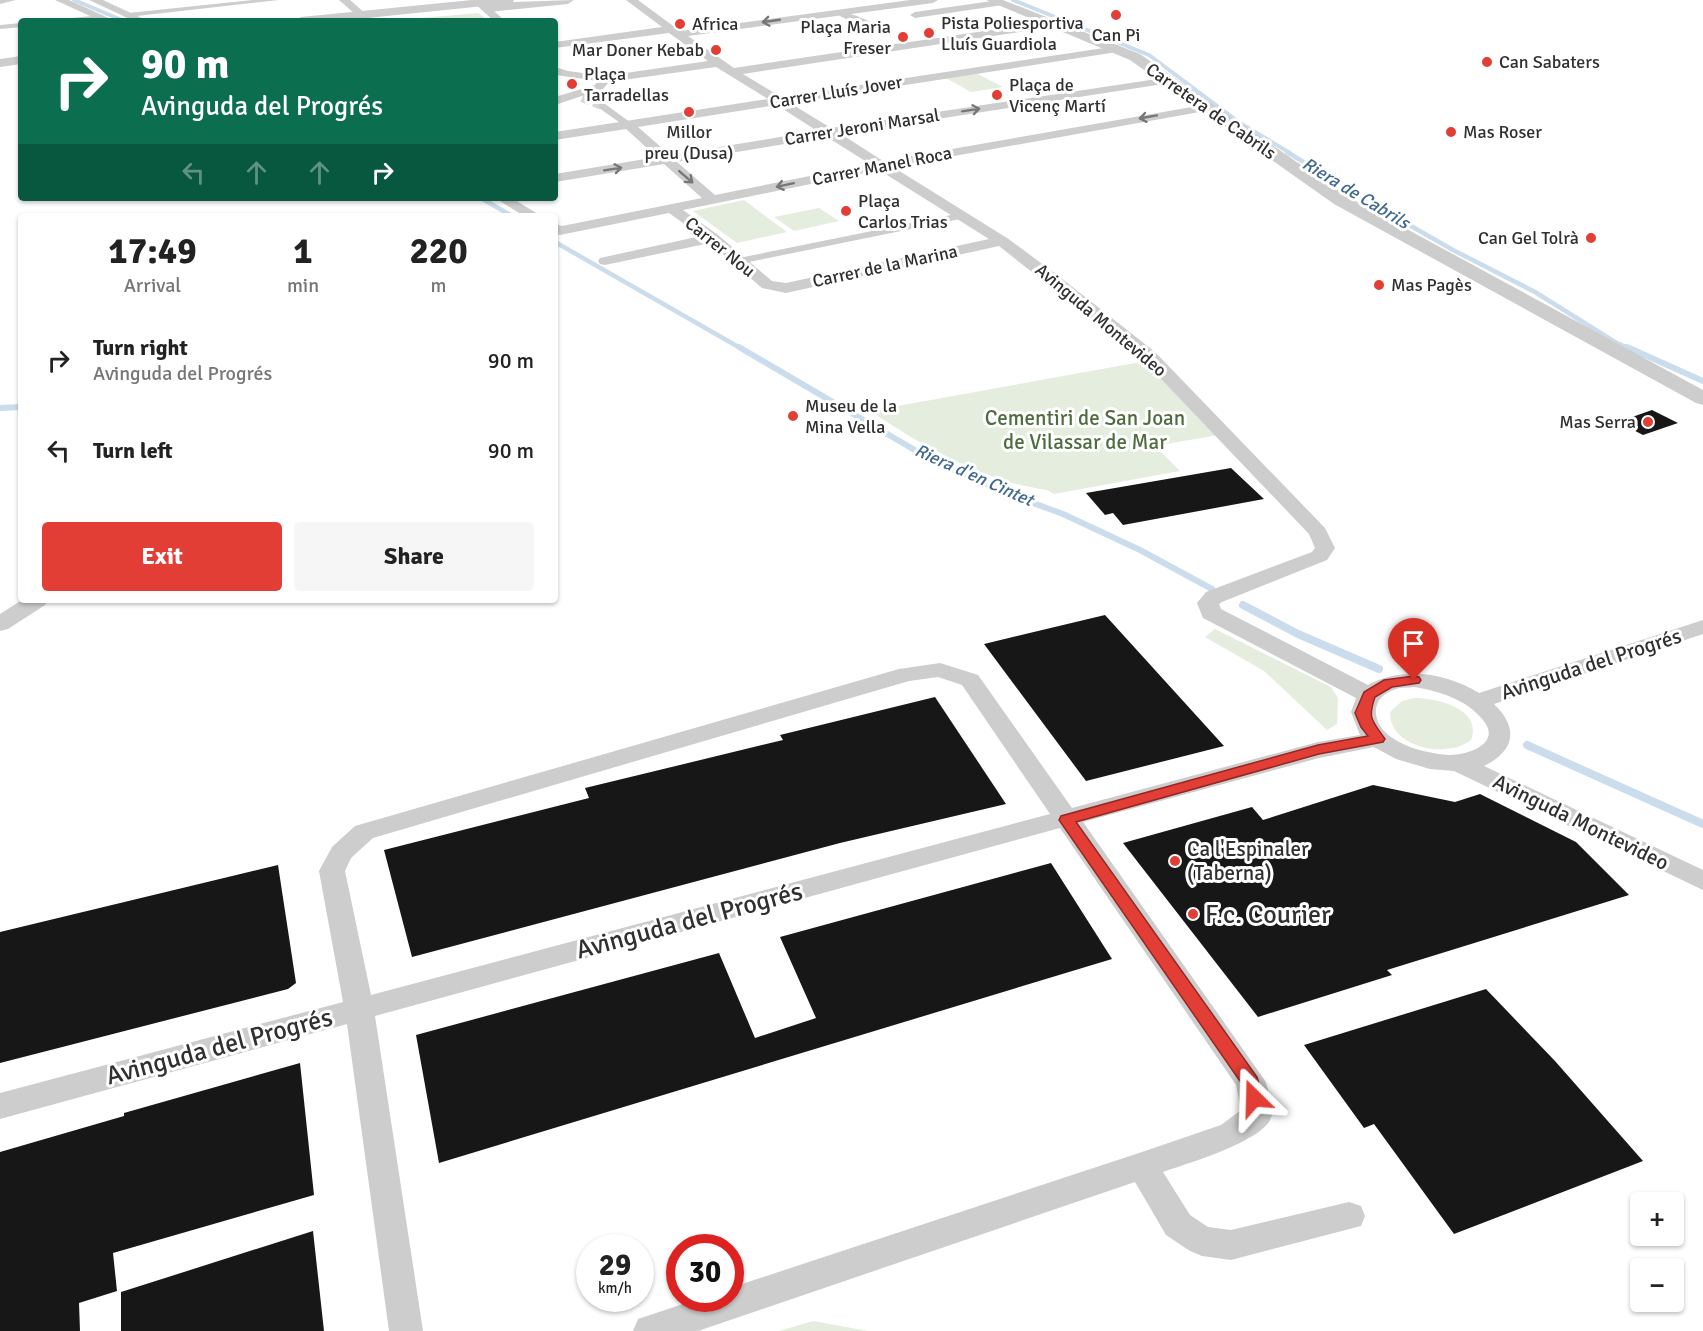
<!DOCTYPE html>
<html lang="en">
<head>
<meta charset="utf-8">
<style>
  body { margin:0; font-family:Signika,sans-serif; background:#f6f6f6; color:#222; height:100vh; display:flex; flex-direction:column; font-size:22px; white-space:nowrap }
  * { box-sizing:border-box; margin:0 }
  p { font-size:20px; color:#767676 }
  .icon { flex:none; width:33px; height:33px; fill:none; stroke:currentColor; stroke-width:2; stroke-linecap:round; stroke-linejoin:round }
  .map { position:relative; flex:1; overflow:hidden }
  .side { position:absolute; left:18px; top:213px; width:540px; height:390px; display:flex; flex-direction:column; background:#fff; border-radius:6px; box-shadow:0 2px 4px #0004 }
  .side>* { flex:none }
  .hud { position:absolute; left:18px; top:18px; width:540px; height:183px; border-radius:6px; box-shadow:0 2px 4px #0004; background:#0b6e4f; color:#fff; overflow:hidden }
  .tools { position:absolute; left:1630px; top:1192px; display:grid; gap:12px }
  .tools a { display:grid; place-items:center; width:54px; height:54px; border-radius:6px; background:#fff; box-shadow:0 2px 4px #0004; font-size:30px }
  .speed { position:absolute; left:576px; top:1234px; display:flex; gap:12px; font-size:30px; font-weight:700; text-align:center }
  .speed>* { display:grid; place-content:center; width:78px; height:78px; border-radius:50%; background:#fff; box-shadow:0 2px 4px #0004; line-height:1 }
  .speed small { font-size:15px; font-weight:400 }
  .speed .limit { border:9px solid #d22; background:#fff; color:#111 }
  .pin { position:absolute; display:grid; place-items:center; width:51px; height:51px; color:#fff; margin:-62px -26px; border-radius:50% 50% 50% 0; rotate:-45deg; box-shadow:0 0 6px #0007 }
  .pin .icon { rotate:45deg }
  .me { position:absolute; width:66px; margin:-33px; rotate:338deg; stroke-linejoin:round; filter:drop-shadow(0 0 4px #0008) }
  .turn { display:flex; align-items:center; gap:21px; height:126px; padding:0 24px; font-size:27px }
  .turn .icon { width:78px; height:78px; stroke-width:2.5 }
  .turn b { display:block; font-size:42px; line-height:51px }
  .lanes { display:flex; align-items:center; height:57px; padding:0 24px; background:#0003; justify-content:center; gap:30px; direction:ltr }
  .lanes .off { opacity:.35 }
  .eta { display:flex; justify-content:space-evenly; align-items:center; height:102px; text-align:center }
  .eta b { font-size:36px; font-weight:800; line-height:42px }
  .primary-button { display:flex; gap:12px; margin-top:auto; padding:12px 24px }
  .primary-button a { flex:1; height:69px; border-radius:6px; background:#e33e36; color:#fff; font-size:24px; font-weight:800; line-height:69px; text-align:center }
  .primary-button a+a { background:#f6f6f6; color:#222 }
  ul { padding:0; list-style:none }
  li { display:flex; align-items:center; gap:18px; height:90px; padding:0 24px }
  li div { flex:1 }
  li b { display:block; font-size:22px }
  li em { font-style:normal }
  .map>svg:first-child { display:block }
  .green { fill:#e5eddf }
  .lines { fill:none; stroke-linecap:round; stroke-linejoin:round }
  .stream-far3 { stroke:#cbdcec; stroke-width:4 }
  .stream-far2 { stroke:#cbdcec; stroke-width:4.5 }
  .stream-far1 { stroke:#cbdcec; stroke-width:6 }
  .stream { stroke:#cbdcec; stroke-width:8 }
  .building { fill:#171717 }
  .pedestrian-tunnel { stroke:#d6d6d6; stroke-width:8; stroke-dasharray:8 4.5; stroke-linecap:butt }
  .pedestrian { fill:#cdcdcd; fill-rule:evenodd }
  .minor { fill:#cdcdcd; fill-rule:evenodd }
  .tertiary { fill:#cdcdcd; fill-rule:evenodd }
  .oneway { stroke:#777 }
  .route { fill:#e33e36; stroke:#942823; stroke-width:1.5 }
  .poi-dot { fill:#e33e36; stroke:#fff; stroke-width:2 }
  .labels { text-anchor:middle; stroke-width:6; stroke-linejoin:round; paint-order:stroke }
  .far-poi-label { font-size:18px; fill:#303030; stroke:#fff; text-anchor:start }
  .far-street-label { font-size:18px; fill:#303030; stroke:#fff }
  .far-water-label { font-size:18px; font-style:italic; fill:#3f6892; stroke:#fff }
  .park-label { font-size:21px; fill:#4e6c3e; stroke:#fff }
  .street-label { font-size:21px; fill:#303030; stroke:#fff }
  .poi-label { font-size:21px; fill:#303030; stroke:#fff; text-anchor:start }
  .near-poi-label { font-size:26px; fill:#303030; stroke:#fff; text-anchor:start }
  .near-street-label { font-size:26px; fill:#303030; stroke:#fff }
</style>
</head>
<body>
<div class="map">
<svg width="1703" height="1331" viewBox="0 0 1703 1331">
  <rect width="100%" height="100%" fill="#fff"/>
  <path class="green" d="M 478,13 L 489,21 L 394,21 L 399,20 Z
    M 978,74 L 1003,87 L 971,92 L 944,77 Z
    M 744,200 L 787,232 L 737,243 L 693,211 Z
    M 819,208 L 839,221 L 794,231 L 774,217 Z
    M 1146,361 L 1218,435 L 1155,446 L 1180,471 L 1054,494 L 1047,490 C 982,481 923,446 870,411 Z
    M 1215,629 L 1331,687 L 1338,698 L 1337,724 L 1327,730 L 1264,671 L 1205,637 Z
    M 1415,698 C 1437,698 1483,709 1471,740 C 1448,759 1389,748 1390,712 L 1402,701 Z
    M 813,1321 L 868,1331 L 779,1331 Z"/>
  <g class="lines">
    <path class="stream-far3" d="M 74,0 L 124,21
      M 1013,0 L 1149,55 L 1240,123 L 1290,153"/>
    <path class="stream-far2" d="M 1287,152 L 1383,210 L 1453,250 L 1535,292 L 1615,342 L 1630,349
      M 481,198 L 512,216
      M 555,242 L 742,349"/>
    <path class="stream-far1" d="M 739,347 L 930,459 L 1006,493 L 1063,514 L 1140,550 L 1212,589
      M 1627,347 L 1703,381
      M 0,408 L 21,407"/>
    <path class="stream" d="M 1243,605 L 1298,634 L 1379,669
      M 1527,745 L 1703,824"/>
  </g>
  <path class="building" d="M 1652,410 L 1678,423 L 1643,435 L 1618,422 Z
    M 1231,468 L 1264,499 L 1123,525 L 1113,513 L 1105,515 L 1086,493 Z
    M 1105,615 L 1224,746 L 1086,781 L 984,644 Z
    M 935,697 L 1006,804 L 840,843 L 412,957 L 384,850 L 589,798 L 585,788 L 783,740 L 780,735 Z
    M 1373,785 L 1455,802 L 1480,794 L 1576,842 L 1629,895 L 1387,970 L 1392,975 L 1258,1017 L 1123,843 L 1252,807 L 1263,820 Z
    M 1051,863 L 1112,959 L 439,1163 L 416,1035 L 719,953 L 755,1038 L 816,1018 L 780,937 Z
    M 278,865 L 296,983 L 288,989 L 0,1063 L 0,932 Z
    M 1486,989 L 1555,1061 L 1643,1161 L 1454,1234 L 1374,1124 L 1364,1128 L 1304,1045 Z
    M 300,1063 L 314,1195 L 113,1253 L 117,1291 L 79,1303 L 80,1331 L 0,1331 L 0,1152 L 124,1116 L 124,1113 Z
    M 313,1231 L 324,1331 L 121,1331 L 121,1292 Z"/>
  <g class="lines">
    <path class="pedestrian-tunnel" d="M 582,98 L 602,106"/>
    <path class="pedestrian" d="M 253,0 L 279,0 L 128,17 L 124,15 L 128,13 Z
      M 836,10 C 842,10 866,19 870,22 L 866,24 L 852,22 L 836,14 Z
      M 103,15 L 103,19 L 100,19 L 57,21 L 61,19 Z
      M 21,23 L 21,27 L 0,29 L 0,25 Z
      M 599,104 L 605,104 L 634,125 L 626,127 L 599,108 Z
      M 961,213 L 965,214 L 965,218 L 739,264 L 734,261 L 739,258 Z"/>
    <path class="minor" d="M 0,0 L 16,0 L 0,4 Z
      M 55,0 L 69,0 L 115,21 L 101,21 Z
      M 89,0 L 103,0 L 148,21 L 134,21 Z
      M 339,0 L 350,0 L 374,21 L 363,21 Z
      M 479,0 L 483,1 L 505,21 L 494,21 L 474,3 Z
      M 626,0 L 638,0 L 680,31 L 910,0 L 938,0 L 933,3 L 688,36 L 734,68 L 1052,21 L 1057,24 L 1052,27 L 743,74 L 781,97 L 1117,46 L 1123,49 L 1117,52 L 790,103 L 831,128 L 1170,77 L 1176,80 L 1170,83 L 841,134 L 883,161 L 1209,104 L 1211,107 L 1205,111 L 893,167 L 1007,238 L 1056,274 L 1155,352 L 1325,528 L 1335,548 L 1327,560 L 1222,602 L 1219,604 L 1221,609 L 1368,685 C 1402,666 1447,673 1479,693 L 1703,620 L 1703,634 L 1494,704 C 1519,728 1515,751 1484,766 L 1703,870 L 1703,890 L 1454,771 L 1430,769 L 1396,759 L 1374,747 L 1319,758 L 1083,822 L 1266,1082 C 1268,1091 1273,1105 1272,1114 C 1270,1140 1185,1164 1163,1172 L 1190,1215 L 1208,1227 L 1231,1230 L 1349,1202 L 1361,1206 L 1365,1216 L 1361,1226 L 1231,1260 L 1202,1256 L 1190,1251 L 1166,1235 L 1135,1182 L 698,1331 L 633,1331 L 638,1319 L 698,1299 L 730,1299 L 730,1288 L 1142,1152 L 1221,1125 L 1241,1110 L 1236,1085 L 1060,828 L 375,1016 L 423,1331 L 389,1331 L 347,1024 L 0,1119 L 0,1093 L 343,1002 L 319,871 L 332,847 L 355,826 L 899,669 L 940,663 L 978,675 L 1072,808 L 1318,742 L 1360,735 L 1351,712 L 1356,698 L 1203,618 L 1197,603 L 1206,592 L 1312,552 L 1315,548 L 1309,534 L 1143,360 L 999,246 L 786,293 L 762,288 L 710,243 L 605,265 L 600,264 L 598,261 L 600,258 L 701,236 L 669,213 L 560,235 L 555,234 L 555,224 L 562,226 L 702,198 L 664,164 L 555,182 L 555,174 L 657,157 L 626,129 L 555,140 L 555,132 L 768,99 L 716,67 L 609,82 L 603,89 L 555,105 L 555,97 L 595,85 L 597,81 L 556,75 L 555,67 L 568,71 L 605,76 L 708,61 L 669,33 L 555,48 L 555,42 L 662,27 ZM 777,105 L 817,131 L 670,155 L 638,127 ZM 827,137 L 870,164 L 715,195 L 677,162 ZM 879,170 L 989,239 L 786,283 L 772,281 L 718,235 L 683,210 ZM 938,677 L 962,685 L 1050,814 L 371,995 L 345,871 L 351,858 L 373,838 L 909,681 ZM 1414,687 C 1439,691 1466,699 1483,720 C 1503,744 1466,756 1448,755 C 1428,753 1408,749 1391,737 C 1371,723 1369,697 1396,689 C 1401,687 1408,688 1414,687 Z
      M 999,0 L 1004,3 L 1003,5 L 915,18 L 910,15 L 915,12 Z
      M 495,198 L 512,198 L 541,216 L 524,216 Z
      M 22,600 L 48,600 L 45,605 L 8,629 L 0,631 L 0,614 Z"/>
    <path class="tertiary" d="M 472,0 L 514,0 L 513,2 L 574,0 L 568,4 L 489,12 L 485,11 L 484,6 L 338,21 L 295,21 L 301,17 Z
      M 986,0 L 1003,0 L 1140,54 L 1346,196 L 1703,390 L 1703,405 L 1696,403 L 1334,204 L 1130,60 Z
      M 21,56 L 21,64 L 0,67 L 0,59 Z"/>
  </g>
  <defs><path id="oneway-shaft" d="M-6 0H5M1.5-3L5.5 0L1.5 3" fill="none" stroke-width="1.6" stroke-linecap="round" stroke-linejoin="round" transform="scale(1.5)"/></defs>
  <g class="oneway">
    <use href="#oneway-shaft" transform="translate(771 21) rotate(172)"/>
    <use href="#oneway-shaft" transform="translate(971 110) rotate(-9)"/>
    <use href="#oneway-shaft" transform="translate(1148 117) rotate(170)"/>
    <use href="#oneway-shaft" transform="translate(613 169) rotate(-9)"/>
    <use href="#oneway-shaft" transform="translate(686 177) rotate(41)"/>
    <use href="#oneway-shaft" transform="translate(785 185) rotate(168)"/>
  </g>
  <path class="route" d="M 1414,676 L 1419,677 L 1421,680 L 1419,683 L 1392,687 L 1375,697 C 1367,720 1373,721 1385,739 L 1383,742 L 1319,754 L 1076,822 L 1257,1077 L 1263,1098 L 1261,1104 L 1254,1106 L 1248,1104 L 1242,1084 L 1059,820 L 1061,816 L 1318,745 L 1368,736 L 1361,727 L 1355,713 L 1364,692 L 1384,680 Z"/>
  <g class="poi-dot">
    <circle cx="1116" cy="15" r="6"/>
    <circle cx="680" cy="24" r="6"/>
    <circle cx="929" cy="33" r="6"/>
    <circle cx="903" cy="37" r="6"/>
    <circle cx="716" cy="50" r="6"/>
    <circle cx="1487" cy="62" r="6"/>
    <circle cx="572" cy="84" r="6"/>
    <circle cx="997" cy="95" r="6"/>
    <circle cx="689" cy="112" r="6"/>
    <circle cx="1451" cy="132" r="6"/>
    <circle cx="846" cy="211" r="6"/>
    <circle cx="1591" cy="238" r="6"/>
    <circle cx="1379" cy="285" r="6"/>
    <circle cx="793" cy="416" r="6"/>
    <circle cx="1648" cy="422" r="6"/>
    <circle cx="1175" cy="861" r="6"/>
    <circle cx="1193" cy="914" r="6"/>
  </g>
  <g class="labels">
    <g class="far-poi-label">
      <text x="941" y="29">Pista Poliesportiva<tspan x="941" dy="21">Lluís Guardiola</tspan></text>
      <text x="692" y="30">Africa</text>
      <text x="891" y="33" text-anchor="end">Plaça Maria<tspan x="891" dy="21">Freser</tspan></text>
      <text x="1116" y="41" text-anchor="middle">Can Pi</text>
      <text x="704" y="56" text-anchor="end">Mar Doner Kebab</text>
      <text x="1499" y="68">Can Sabaters</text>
      <text x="584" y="80">Plaça<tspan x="584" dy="21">Tarradellas</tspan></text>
      <text x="1009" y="91">Plaça de<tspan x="1009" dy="21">Vicenç Martí</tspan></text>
      <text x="689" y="138" text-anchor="middle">Millor<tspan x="689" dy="21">preu (Dusa)</tspan></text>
      <text x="1463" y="138">Mas Roser</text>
      <text x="858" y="207">Plaça<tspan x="858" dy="21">Carlos Trias</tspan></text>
      <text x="1579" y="244" text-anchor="end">Can Gel Tolrà</text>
      <text x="1391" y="291">Mas Pagès</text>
      <text x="805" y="412">Museu de la<tspan x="805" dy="21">Mina Vella</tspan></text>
      <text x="1636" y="428" text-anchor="end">Mas Serra</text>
    </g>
    <g class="far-street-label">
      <text transform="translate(836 92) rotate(-9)" y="6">Carrer Lluís Jover</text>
      <text transform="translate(1211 111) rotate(35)" y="6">Carretera de Cabrils</text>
      <text transform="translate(862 127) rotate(-9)" y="6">Carrer Jeroni Marsal</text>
      <text transform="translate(882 166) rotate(-11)" y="6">Carrer Manel Roca</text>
      <text transform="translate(720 247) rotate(39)" y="6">Carrer Nou</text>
      <text transform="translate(885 266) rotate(-12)" y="6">Carrer de la Marina</text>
      <text transform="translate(1101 320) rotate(40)" y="6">Avinguda Montevideo</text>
    </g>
    <g class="far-water-label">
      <text transform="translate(1356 193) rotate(31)" y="6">Riera de Cabrils</text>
      <text transform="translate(974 475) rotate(24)" y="6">Riera d'en Cintet</text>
    </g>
    <g class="park-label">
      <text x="1085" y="425">Cementiri de San Joan<tspan x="1085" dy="24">de Vilassar de Mar</tspan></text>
    </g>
    <g class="street-label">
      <text transform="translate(1591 664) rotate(-18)" y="7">Avinguda del Progrés</text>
      <text transform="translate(1581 822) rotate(26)" y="7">Avinguda Montevideo</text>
    </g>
    <g class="poi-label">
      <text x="1187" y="856">Ca l'Espinaler<tspan x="1187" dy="24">(Taberna)</tspan></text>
    </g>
    <g class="near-poi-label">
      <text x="1205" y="923">F.c. Courier</text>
    </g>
    <g class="near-street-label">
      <text transform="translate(689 920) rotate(-15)" y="9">Avinguda del Progrés</text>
      <text transform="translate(219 1046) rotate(-15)" y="9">Avinguda del Progrés</text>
    </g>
  </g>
</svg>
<div class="tools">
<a>+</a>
<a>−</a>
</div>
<div class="speed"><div>29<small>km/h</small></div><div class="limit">30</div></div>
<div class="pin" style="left:1414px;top:680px;background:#d93025"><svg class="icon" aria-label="arrive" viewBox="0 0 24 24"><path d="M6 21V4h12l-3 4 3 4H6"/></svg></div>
<svg class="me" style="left:1254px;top:1098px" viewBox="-20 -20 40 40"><path d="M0-17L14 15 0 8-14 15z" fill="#e33e36" stroke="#fff" stroke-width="4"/></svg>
<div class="hud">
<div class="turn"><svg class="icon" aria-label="right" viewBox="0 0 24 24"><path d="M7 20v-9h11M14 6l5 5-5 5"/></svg><div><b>90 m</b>Avinguda del Progrés</div></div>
<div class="lanes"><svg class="icon off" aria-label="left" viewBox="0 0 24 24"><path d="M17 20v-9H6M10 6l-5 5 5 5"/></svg><svg class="icon off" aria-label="ahead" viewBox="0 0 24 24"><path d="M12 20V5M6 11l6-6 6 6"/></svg><svg class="icon off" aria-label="ahead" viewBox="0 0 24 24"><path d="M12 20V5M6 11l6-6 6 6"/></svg><svg class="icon" aria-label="right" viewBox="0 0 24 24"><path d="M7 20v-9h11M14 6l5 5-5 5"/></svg></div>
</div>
<section class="side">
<div class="eta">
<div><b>17:49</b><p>Arrival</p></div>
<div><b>1</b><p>min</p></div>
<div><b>220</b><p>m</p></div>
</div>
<ul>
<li><svg class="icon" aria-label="right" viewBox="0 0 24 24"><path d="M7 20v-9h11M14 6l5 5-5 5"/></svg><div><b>Turn right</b><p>Avinguda del Progrés</p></div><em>90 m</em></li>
<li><svg class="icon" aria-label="left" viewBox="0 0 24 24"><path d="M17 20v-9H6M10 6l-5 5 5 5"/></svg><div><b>Turn left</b></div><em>90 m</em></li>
</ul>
<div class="primary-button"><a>Exit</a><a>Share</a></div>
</section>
</div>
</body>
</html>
